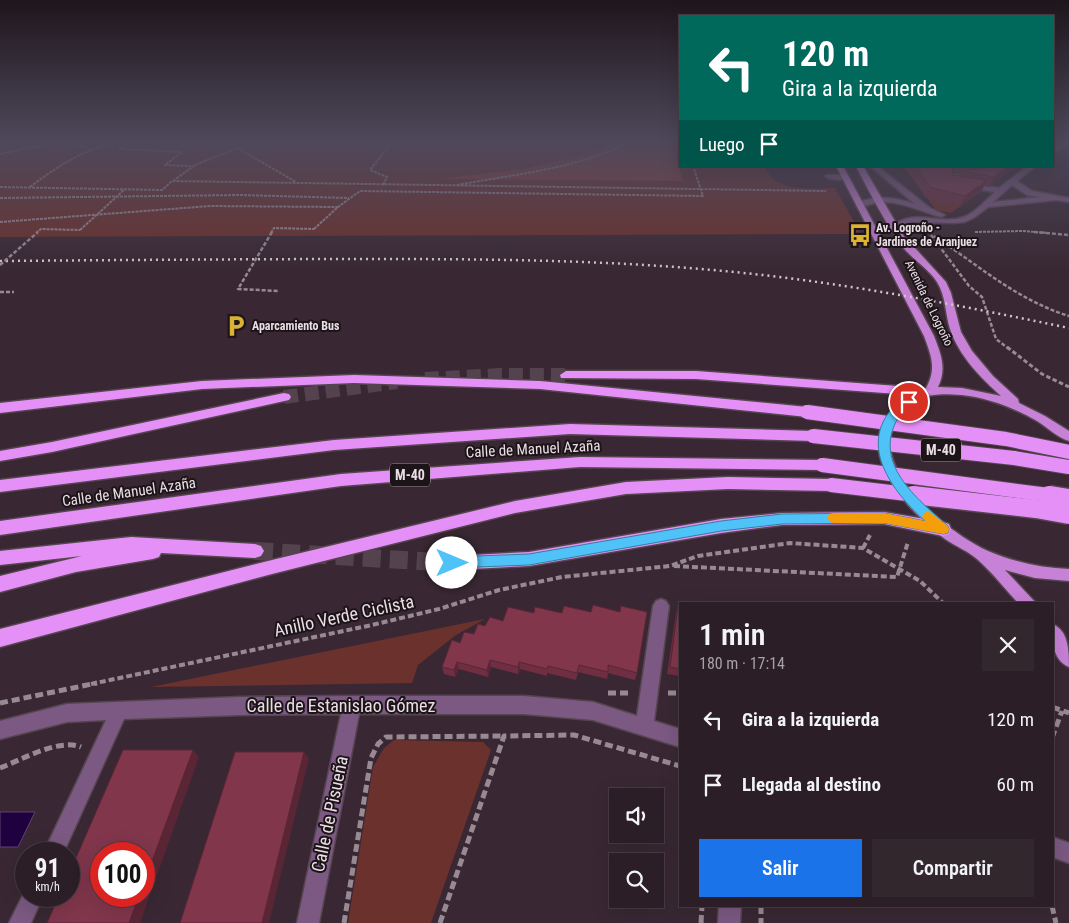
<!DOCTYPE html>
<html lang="es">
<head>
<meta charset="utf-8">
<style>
  body { margin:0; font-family:"Roboto Condensed",sans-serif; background:#33272e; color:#f1f3f6; height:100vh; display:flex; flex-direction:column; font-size:19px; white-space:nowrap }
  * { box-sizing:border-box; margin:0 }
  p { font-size:16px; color:#a6a2a7 }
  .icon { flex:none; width:28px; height:28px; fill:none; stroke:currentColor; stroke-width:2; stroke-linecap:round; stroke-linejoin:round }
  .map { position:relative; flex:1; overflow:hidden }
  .panel { position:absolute; left:679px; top:602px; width:375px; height:305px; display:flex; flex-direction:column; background:#2b1e26; border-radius:0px; box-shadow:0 5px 20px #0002,0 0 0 1px #473c43 }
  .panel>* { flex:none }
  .top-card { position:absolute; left:679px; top:15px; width:375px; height:152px; border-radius:0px; box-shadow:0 5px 20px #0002,0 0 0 1px #473c43; background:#00695c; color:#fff; overflow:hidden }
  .controls { position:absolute; left:609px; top:788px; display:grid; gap:10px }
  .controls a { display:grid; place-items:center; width:55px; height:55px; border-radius:0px; background:#2b1e26; box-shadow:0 5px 20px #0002,0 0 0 1px #473c43; font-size:25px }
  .speed { position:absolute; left:15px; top:842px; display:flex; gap:10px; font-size:25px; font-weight:700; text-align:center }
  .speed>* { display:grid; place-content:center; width:65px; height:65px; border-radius:50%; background:#2b1e26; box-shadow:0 5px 20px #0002,0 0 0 1px #473c43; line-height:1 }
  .speed small { font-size:12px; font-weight:400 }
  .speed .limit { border:8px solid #d22; background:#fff; color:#111 }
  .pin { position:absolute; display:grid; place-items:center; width:42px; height:42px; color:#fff; margin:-21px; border:2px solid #fff; border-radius:50%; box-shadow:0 1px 5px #0007 }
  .me { position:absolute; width:55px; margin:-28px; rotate:90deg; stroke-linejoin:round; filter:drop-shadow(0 0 4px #0008) }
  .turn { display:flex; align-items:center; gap:18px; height:105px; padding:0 20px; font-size:22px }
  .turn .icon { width:65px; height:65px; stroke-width:2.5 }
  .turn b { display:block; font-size:35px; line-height:42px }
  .then { display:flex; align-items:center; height:48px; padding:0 20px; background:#0003; gap:10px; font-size:19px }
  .round { display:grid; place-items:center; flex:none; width:52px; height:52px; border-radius:0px; background:#33272e }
  .overview { display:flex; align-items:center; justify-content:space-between; height:85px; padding:0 20px }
  h1 { font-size:30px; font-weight:600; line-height:38px }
  .action { display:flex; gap:10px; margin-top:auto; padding:10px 20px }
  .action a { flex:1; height:58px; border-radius:0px; background:#1a73e8; color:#fff; font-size:20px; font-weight:600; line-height:58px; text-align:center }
  .action a+a { background:#33272e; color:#f1f3f6 }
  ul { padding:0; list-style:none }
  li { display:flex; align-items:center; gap:15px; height:65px; padding:0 20px }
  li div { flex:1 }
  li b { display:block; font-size:19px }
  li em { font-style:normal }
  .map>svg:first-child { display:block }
  .green { fill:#6b312d }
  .forest { fill:#8c3e3a }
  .water { fill:#20013f; stroke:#5d4371 }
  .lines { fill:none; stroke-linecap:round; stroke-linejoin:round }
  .highway-tunnel-far1 { stroke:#54434e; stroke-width:14; stroke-dasharray:14 7; stroke-linecap:butt }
  .highway-tunnel { stroke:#54434e; stroke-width:18; stroke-dasharray:18 9; stroke-linecap:butt }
  .minor-casing { stroke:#55454f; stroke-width:3 }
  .major-casing { stroke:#55454f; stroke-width:3 }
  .highway-casing { stroke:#55454f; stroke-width:3 }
  .path-far4 { stroke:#988a93; stroke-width:2; stroke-dasharray:3 1; stroke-linecap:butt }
  .path-far3 { stroke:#988a93; stroke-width:2.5; stroke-dasharray:4 2; stroke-linecap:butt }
  .path-far2 { stroke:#988a93; stroke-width:3; stroke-dasharray:4.5 2.5; stroke-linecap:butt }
  .path-far1 { stroke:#988a93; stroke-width:4; stroke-dasharray:6 3; stroke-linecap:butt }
  .path { stroke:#988a93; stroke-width:5; stroke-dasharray:8 4; stroke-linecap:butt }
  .minor { fill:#7b5982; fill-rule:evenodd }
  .major { fill:#c781d6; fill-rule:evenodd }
  .highway { fill:#e590f7; fill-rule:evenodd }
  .rail { stroke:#d2c5cd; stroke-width:2.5; stroke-dasharray:2 4; stroke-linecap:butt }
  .highway-bridge-far1-casing { stroke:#55454f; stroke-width:16; stroke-linecap:butt }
  .highway-bridge-casing { stroke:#55454f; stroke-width:21; stroke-linecap:butt }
  .path-bridge-far1 { stroke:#988a93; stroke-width:2; stroke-dasharray:3 1; stroke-linecap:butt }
  .path-bridge { stroke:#988a93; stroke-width:2.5; stroke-dasharray:4 2; stroke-linecap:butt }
  .highway-bridge-far1 { stroke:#e590f7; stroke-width:14 }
  .highway-bridge { stroke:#e590f7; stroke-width:18 }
  .wall { fill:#6f2e41 }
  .shaded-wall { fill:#5a2635 }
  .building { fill:#81364c; stroke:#5a2635 }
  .route { fill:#4fc3f7; stroke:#337fa1 }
  .slow { fill:#f59e0b }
  .labels { text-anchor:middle; stroke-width:4; stroke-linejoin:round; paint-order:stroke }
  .far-poi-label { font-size:12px; font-weight:bold; fill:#eadee5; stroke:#1c1418; text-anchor:start }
  .far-street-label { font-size:12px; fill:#eadee5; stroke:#1c1418 }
  .shield { fill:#1c1418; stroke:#aca1a8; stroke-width:1 }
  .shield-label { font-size:14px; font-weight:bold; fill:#eadee5 }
  .street-label { font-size:15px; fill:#eadee5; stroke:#1c1418 }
  .near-street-label { font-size:18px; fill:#eadee5; stroke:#1c1418 }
</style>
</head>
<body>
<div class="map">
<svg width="1069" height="923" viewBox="0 0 1069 923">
  <rect width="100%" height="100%" fill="#392833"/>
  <path class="green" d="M 0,142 L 680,142 L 680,166 L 765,166 C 774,194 811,188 835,188 L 861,234 L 0,237 Z
    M 903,166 L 1017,166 L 951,213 L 936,210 Z
    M 485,619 L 456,635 L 418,665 L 412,683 L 151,687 Z
    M 394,740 L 483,742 L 491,750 L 431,923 L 348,923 L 373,767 L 384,748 Z"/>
  <path class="forest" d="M 614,142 L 672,142 L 683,181 L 440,179 L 530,168 L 601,149 Z"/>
  <path class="water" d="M 0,812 L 35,812 L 18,847 L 0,847 Z"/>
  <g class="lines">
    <path class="highway-tunnel-far1" d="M 425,379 L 500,375 L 566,375
      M 284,397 L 397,382"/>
    <path class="highway-tunnel" d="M 255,551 L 452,563"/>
    <defs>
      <path id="minor" d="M 1061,142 L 1068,142 L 1052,154 L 1052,148 Z
        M 870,166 L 877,166 L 930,208 L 945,215 L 941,217 C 922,212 904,202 884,202 C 875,201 866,207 857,207 L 857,203 C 877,195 894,197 915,204 Z
        M 1028,166 L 1036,166 L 1017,181 L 1032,191 L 1069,198 L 1069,202 L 1056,200 L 988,207 L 975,217 L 965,222 L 954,223 L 912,222 L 895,230 L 891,228 C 912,206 939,226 964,217 C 976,212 985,201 995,192 L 954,186 L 955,174 L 960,175 L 961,182 L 999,188 ZM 1012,185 L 1027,195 L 1041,197 L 993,202 Z
        M 826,175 L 845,175 L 849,177 C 843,181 830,180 825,176 Z
        M 661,599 L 666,601 L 669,606 L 654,721 L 680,729 L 680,747 L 593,720 L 524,714 L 359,714 L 319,923 L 297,923 L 341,714 L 240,715 L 124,719 L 63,854 L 43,854 L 106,720 L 67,722 L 0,739 L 0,721 L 67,704 L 240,697 L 352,696 L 524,696 L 593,702 L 637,716 L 653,606 L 656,601 Z
        M 1052,837 L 1069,843 L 1069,863 L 1052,857 Z
        M 26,889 L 26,896 L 43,896 L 31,923 L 9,923 Z
        M 719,906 L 741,906 L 740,923 L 718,923 Z"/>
      <path id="major" d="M 836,166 L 843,166 L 934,336 C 941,354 947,369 938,387 L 962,388 L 1001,396 C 981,378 959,356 950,329 C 945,314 946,296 937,282 C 928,268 912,259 902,246 C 884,221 870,193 856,166 L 863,166 L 903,235 L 946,282 L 951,293 L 961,332 L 972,351 L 993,376 L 1018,399 L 1019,403 L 1045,416 L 1069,431 L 1069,441 C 1058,438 1047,427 1037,421 C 1014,408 989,398 962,395 C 935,393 924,393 904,412 C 855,460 948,533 988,551 C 1014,562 1041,568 1069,569 L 1069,581 L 1035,578 L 1005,570 L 1037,604 L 1019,604 C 1005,589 992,572 977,559 C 968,551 955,546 945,539 C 913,515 857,459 887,417 C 896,404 911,392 926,388 C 937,369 931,355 924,336 Z
        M 1052,624 C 1069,630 1069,652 1069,667 C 1052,660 1052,639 1052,624 Z"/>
      <path id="highway" d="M 566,371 L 696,371 L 925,388 L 932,392 L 925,396 L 696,379 L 561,378 L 560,375 Z
        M 354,375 L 540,381 L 807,407 L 812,409 L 814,412 L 812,415 L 807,417 L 540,389 L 354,383 L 202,389 L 0,413 L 0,403 L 202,381 Z
        M 284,393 L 289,394 L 291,397 L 289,400 L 52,452 L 0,461 L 0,451 L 52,442 Z
        M 570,424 L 813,431 L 818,432 L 820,436 L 818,440 L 813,441 L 570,434 L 334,450 L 0,492 L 0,480 L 334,440 Z
        M 580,457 L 822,460 L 827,461 L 830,465 L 827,469 L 822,470 L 580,467 L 341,486 L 0,535 L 0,521 L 341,474 Z
        M 728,477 L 831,479 L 836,481 L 839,485 L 836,489 L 831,491 L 728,489 L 626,494 L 515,513 L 272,574 L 0,647 L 0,629 L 272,560 L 515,501 L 626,482 Z
        M 884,512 L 943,522 L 949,524 L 951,529 L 949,534 L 943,536 L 884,524 L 782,525 L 721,533 L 529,566 L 452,570 L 446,568 L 443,563 L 446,558 L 452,556 L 529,552 L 721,519 L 782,513 Z
        M 131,537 L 255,544 L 261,546 L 264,551 L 261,556 L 255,558 L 161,553 L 159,557 L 153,559 L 76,572 L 0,592 L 0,576 L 82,556 L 0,565 L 0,551 Z"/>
    </defs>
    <use href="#minor" class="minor-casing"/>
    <use href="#major" class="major-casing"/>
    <use href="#highway" class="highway-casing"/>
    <path class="path-far4" d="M 72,142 L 91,150
      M 227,142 L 296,182
      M 119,149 L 182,152 L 165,165 L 191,166
      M 119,149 L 129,142
      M 0,154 L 58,142
      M 173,181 L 195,165 L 238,148
      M 383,185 L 387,177 L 370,170 L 392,142
      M 457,185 C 516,174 576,169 630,142
      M 0,187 L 162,190 L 172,181 L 826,191
      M 30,187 C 58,166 85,148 120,142
      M 0,198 L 241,195 L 349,198
      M 0,222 L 210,206 L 338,207
      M 314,229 L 338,207 L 360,191 L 703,196 L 693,166
      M 80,230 L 124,190
      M 975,232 L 1023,231 L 1048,233"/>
    <path class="path-far3" d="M 1034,232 L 1069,235
      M 931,235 L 969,286 L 982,297 L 996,339 L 1009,349
      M 934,236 C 978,265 1017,300 1069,316
      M 0,292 L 14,292"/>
    <path class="path-far2" d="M 1007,347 L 1042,374 L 1069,387"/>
    <path class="path-far1" d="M 863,548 L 870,535
      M 674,566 L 897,577 L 908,542
      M 91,684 L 372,625 L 439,609 L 499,590 L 562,577 L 670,566 L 698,556 L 790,543 L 863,548 L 920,581 L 944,604"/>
    <path class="path" d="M 608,693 L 629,693
      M 668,693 L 680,693
      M 0,703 L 97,683
      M 1052,707 L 1069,713
      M 1052,738 L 1062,711
      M 0,768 C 21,760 59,738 81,747
      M 21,878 L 26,867
      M 761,906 L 761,923
      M 1052,906 L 1056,923
      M 344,923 L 371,758 L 378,744 L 386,737 L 504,736
      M 440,923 L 504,736 L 574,735 L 680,766
      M 701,923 L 702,906"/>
    <use href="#minor" class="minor"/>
    <use href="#major" class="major"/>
    <use href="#highway" class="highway"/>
    <path class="rail" d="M 0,261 C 124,260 248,259 372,259 C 493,259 614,260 734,272 C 847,283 958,305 1069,328"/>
    <defs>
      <path id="highway-bridge-far1" d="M 807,412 L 1006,439 L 1069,452
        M 813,436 L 1014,458 L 1069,467
        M 822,465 L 1056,496
        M 831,485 L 924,496"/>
      <path id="highway-bridge" d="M 913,495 L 1036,509 L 1069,515
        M 1049,495 L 1069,498"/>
    </defs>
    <use href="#highway-bridge-far1" class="highway-bridge-far1-casing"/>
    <use href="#highway-bridge" class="highway-bridge-casing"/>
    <path class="path-bridge-far1" d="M 36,233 L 41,229 L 80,230
      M 271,233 L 274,228 L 314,229"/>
    <path class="path-bridge" d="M 272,232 L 238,289 L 279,291
      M 0,265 L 38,232"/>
    <use href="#highway-bridge-far1" class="highway-bridge-far1"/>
    <use href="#highway-bridge" class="highway-bridge"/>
  </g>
  <path class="wall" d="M 918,166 L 946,166 L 953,175 L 966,177 L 970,169 L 978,170 L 982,168 L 983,166 L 1016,166 L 989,187 L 984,186 L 982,190 L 960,206 L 926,198 L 914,179 Z
    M 678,606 L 680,606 L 680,676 L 667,674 L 676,613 Z
    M 478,624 L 637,673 L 635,680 L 608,673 L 607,679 L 578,672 L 576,680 L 547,673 L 547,676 L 520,669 L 518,674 L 491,667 L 488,677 L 459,669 L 455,677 L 444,674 L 442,667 L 460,643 L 474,634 Z"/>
  <path class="shaded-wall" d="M 1008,166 L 1016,166 L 989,187 L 994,177 Z
    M 987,180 L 982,190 L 960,206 L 965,196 Z
    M 490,660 L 491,667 L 488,677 L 487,670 Z
    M 457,662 L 459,669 L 455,677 L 454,670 Z
    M 519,662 L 520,669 L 518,674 L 518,667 Z
    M 193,750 L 199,757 L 140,923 L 129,923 L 139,896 L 144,896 L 144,883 Z
    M 304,752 L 309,758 L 269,923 L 262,923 Z"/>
  <path class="building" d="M 919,166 L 946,166 L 953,168 L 953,175 L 987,180 L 965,196 L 930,187 L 918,170 Z
    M 987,166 L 1008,166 L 994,177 L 968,172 L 970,169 L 978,170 L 979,167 L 984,168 Z
    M 593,605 L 620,612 L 621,606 L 647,612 L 637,673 L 608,665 L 608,672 L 579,665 L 577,673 L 548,666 L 547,669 L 519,662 L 518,667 L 490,660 L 487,670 L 457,662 L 454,670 L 442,667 L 452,640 L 460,643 L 464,632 L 474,634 L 478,624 L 485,626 L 490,617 L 503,621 L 508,607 L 534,613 L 535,607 L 562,613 L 564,606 L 591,612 Z
    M 678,606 L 680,606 L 680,669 L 670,667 Z
    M 123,750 L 193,750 L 144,883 L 144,854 L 101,854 L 101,896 L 139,896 L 129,923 L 47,923 L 59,896 L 69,896 L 69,874 Z
    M 235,752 L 304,752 L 262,923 L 180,923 Z"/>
  <linearGradient id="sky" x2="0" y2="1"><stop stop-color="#1f161c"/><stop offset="0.52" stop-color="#4e485b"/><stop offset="1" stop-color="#4e485b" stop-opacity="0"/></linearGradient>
  <rect width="1069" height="271" fill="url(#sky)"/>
  <path class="route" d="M 906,399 L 913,399 L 914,402 C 910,408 901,411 898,418 C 872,463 916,498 948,526 L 949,529 L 948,533 L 943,534 L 884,523 L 782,524 L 721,531 L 529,565 L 452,568 L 447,567 L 446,563 L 447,559 L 452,557 L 529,554 L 721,521 L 782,514 L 884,513 L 925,521 C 896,495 859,450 890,411 C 894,407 901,403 906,399 Z"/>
  <path class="slow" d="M 928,511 L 948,526 L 949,529 L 948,533 L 943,534 L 884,523 L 833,523 L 829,521 L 827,518 L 829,514 L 833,513 L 884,513 L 925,521 L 922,516 L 924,513 Z"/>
  <defs>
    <symbol id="bus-bare" viewBox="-9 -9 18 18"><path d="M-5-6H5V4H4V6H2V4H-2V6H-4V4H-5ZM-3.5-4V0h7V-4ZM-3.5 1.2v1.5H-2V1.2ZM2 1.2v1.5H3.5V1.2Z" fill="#dbb233" stroke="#1c1418" stroke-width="2.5" paint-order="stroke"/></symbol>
    <symbol id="parking-bare" viewBox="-9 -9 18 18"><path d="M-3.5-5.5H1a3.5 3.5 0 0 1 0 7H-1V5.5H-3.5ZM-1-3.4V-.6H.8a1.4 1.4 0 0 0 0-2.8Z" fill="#dbb233" stroke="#1c1418" stroke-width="2.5" paint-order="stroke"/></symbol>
  </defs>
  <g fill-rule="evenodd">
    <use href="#bus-bare" x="844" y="219" width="32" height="32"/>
    <use href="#parking-bare" x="220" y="310" width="32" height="32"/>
  </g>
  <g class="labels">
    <g class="far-poi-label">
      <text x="876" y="232">Av. Logroño -<tspan x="876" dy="14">Jardines de Aranjuez</tspan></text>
      <text x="252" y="330">Aparcamiento Bus</text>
    </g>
    <g class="far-street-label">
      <text transform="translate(929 303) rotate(64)" y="4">Avenida de Logroño</text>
    </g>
    <g class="shield">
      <rect x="921" y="438.5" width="40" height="23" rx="4"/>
      <rect x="390" y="463.5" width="40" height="23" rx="4"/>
    </g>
    <g class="shield-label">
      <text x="941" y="455">M-40</text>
      <text x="410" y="480">M-40</text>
    </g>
    <g class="street-label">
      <text transform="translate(533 449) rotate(-3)" y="5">Calle de Manuel Azaña</text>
      <text transform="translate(129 492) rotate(-8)" y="5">Calle de Manuel Azaña</text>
    </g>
    <g class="near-street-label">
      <text transform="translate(344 616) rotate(-12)" y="6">Anillo Verde Ciclista</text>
      <text x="341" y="712">Calle de Estanislao Gómez</text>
      <text transform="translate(330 814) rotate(-78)" y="6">Calle de Pisueña</text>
    </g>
  </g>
</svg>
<div class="controls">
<a><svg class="icon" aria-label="sound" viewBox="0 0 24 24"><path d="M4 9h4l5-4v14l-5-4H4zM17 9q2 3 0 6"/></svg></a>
<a><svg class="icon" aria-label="search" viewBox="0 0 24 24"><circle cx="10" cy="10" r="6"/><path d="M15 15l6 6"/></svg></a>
</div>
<div class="speed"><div>91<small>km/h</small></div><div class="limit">100</div></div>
<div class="pin" style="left:909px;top:402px;background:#d93025"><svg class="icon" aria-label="arrive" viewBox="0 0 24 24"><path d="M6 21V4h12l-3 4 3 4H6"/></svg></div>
<svg class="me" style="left:452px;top:563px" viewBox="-20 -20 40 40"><circle r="19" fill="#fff"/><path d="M0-13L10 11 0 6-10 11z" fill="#4fc3f7"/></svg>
<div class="top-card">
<div class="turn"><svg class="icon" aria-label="left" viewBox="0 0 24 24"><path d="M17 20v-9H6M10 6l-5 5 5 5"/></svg><div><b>120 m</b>Gira a la izquierda</div></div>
<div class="then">Luego<svg class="icon" aria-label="arrive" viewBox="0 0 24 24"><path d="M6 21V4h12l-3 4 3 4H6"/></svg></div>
</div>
<section class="panel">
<div class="overview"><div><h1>1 min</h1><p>180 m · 17:14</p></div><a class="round"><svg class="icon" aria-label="close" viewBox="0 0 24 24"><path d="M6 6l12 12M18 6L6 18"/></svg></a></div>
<ul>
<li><svg class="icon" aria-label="left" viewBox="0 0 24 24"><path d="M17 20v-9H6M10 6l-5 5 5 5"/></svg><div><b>Gira a la izquierda</b></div><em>120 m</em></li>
<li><svg class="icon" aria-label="arrive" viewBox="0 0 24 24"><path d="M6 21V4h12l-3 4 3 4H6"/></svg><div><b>Llegada al destino</b></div><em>60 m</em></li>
</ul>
<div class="action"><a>Salir</a><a>Compartir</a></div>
</section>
</div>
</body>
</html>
